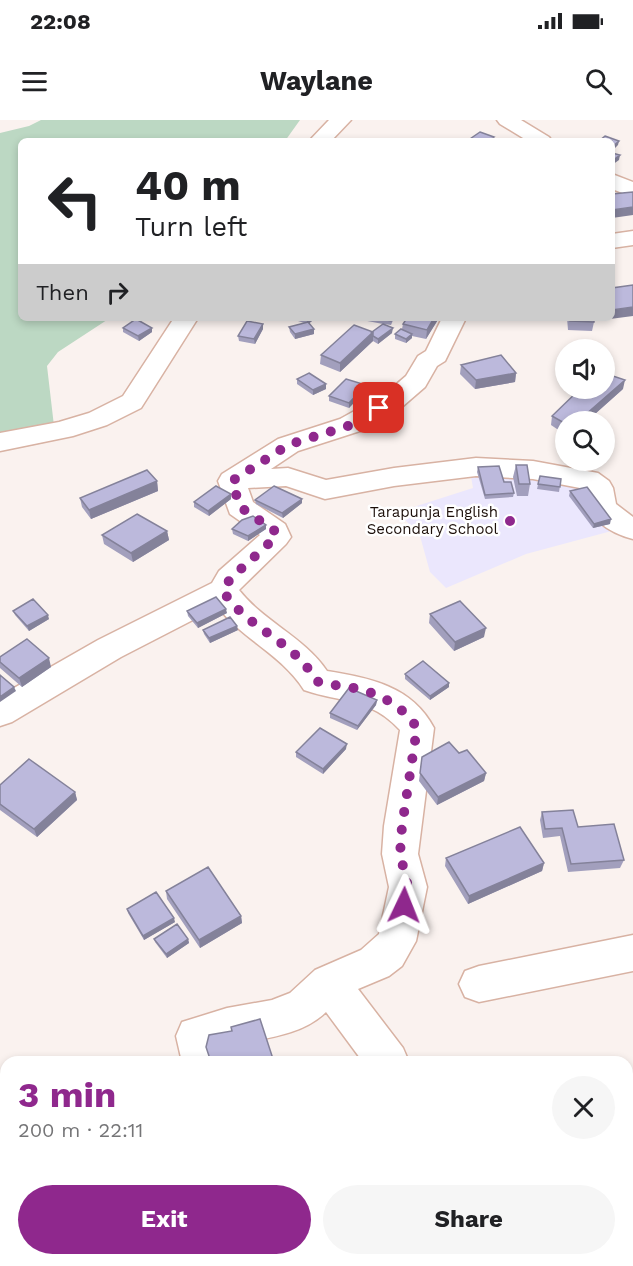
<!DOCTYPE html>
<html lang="en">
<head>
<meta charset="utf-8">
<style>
  body { margin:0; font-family:"Work Sans",sans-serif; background:#f6f6f6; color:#202124; height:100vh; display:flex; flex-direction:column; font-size:22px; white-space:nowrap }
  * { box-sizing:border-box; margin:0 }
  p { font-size:20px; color:#757577 }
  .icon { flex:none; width:33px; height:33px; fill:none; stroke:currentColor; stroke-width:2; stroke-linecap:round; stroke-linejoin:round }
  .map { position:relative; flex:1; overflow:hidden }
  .sheet { position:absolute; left:0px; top:936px; width:633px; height:210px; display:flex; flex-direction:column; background:#fff; border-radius:18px 18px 0 0; box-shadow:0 3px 9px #0003 }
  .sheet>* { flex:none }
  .top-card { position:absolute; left:18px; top:18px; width:597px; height:183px; border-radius:9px; box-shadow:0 3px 9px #0003; background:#fff; color:#202124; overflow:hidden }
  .fabs { position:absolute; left:555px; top:219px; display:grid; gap:12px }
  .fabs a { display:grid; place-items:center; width:60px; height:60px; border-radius:50%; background:#fff; box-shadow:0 3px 9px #0003; font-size:30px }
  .pin { position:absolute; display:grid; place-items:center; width:51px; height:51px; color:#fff; margin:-26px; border-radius:12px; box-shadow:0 3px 9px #0006 }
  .me { position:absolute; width:66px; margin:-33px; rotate:2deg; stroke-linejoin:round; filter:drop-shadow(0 0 4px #0008) }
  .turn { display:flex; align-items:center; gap:21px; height:126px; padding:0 18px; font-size:27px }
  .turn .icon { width:78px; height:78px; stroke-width:2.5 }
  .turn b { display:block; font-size:42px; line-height:51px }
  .then { display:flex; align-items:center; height:57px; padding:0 18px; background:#0003; gap:12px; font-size:22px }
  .round { display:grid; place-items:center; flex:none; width:63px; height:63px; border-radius:32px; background:#f6f6f6 }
  .summary { display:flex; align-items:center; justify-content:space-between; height:102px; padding:0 18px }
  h1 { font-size:36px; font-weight:700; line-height:45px; color:#8f288d }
  .action { display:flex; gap:12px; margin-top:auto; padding:12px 18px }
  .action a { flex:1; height:69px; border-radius:36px; background:#8f288d; color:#fff; font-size:24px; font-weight:700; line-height:69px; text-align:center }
  .action a+a { background:#f6f6f6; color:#202124 }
  .status { display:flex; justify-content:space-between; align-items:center; height:42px; padding:0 30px; background:#fff; direction:ltr }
  .status svg { height:16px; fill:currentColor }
  header { display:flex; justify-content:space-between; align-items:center; height:78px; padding:0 18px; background:#fff; font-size:27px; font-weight:700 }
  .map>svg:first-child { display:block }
  .education { fill:#ebe7fd }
  .green { fill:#bcd8c3 }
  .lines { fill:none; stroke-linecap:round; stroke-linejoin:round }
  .minor-casing { stroke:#d8b2a3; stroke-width:3 }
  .minor { fill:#fff; fill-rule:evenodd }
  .wall { fill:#a29fbd }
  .shaded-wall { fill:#84829a }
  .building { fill:#bcb9dc; stroke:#84829a; stroke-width:1.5 }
  .route { stroke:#8f288d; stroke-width:10; stroke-dasharray:0 18 }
  .poi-dot { fill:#8f288d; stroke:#fff; stroke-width:2 }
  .labels { text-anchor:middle; stroke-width:5; stroke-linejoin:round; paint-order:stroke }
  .poi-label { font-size:15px; fill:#1c0f0a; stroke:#fff; text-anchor:end }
</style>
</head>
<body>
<div class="status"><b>22:08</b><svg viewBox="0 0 49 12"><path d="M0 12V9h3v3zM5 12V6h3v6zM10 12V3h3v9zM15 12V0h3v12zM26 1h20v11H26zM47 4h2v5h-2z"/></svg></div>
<header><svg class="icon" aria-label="menu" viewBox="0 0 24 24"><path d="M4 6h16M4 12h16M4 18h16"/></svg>Waylane<svg class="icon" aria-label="search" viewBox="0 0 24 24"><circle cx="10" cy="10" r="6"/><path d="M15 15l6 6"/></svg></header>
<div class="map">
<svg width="633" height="1146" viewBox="0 0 633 1146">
  <rect width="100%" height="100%" fill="#faf2ef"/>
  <path class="education" d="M 469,345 L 600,358 L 619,409 L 526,434 L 446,468 L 430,452 L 420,416 L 398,392 L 473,368 Z"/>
  <path class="green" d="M 41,0 L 300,0 L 285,21 L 21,21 L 21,198 L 110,198 L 58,232 L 47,246 L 54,306 L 44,323 L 0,332 L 0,13 L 29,6 Z"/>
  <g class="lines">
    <defs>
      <path id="minor" d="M 329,0 L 351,0 L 331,21 L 309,21 Z
        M 497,0 L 521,0 L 549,17 L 552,21 L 528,21 L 500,4 Z
        M 612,54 L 633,62 L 633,77 L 612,69 Z
        M 633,111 L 633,125 L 612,128 L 612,114 Z
        M 174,198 L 198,198 L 141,288 L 107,305 L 73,316 L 0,331 L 0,313 L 59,302 L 89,293 L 123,276 Z
        M 442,198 L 466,198 L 445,241 L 437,246 L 425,267 L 403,286 L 360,311 L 298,331 L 271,349 L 288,348 L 326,360 L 394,348 L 476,338 L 533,341 L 598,353 L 609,361 L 613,368 L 616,384 L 633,397 L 633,419 C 610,413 585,398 585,372 L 580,368 L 533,359 L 476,356 L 394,366 L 325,379 L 286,366 L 248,368 L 253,382 L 285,404 L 291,417 L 286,424 L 239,470 C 264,502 304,517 327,551 C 370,558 412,566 434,608 L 418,734 L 427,767 L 416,821 L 402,846 L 389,856 L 358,869 L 403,928 L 409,942 L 363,942 L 326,892 C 298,919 255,918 220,928 L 224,942 L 182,942 L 176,916 L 182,902 L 227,888 L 272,880 L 290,873 L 315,850 L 361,830 L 379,814 L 389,767 L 382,734 L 384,706 L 400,610 C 371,578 342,583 304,570 C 282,535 242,519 218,487 L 121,537 L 12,602 L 0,606 L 0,576 L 98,520 L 212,463 L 219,451 L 260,415 L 230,394 L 218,361 L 222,354 L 278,319 L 340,299 L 385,274 L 406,256 L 418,236 L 426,231 Z
        M 633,815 L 633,851 L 479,882 L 465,877 L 459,864 L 465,851 L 479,846 Z
        M 627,1088 L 633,1089 L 633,1135 L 627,1134 Z
        M 254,1140 L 300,1140 L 302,1146 L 256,1146 Z
        M 432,1140 L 484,1140 L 481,1146 L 430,1146 Z"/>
    </defs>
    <use href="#minor" class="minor-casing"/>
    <use href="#minor" class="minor"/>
  </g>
  <path class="wall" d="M 295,198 L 316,198 L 309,203 L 314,214 L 295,219 L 290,212 L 289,207 L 304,203 L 295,200 Z
    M 362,198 L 394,198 L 391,205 L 384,204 L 392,213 L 378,224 L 373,221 L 340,252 L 320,244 L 321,235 L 372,212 L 383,204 L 362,200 Z
    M 439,198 L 426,219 L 412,216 L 412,218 L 406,223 L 395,219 L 395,214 L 402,209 L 403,204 Z
    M 567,198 L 594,198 L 594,202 L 592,211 L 568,210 Z
    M 263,204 L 263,209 L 255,224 L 239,221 L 238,216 Z
    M 123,208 L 152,212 L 139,221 L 123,212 Z
    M 461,245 L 516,253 L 515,262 L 475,269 L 460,254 Z
    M 297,259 L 326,264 L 326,269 L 313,275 L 297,264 Z
    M 623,269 L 586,302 L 566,302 L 566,315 L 551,305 L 552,296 Z
    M 366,270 L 349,288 L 329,281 L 329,276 Z
    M 516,345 L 530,364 L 528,376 L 517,376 L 513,357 Z
    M 478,347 L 504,362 L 514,373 L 513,377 L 485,379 L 477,352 Z
    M 540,356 L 561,359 L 559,372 L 537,369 Z
    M 157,361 L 158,371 L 91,399 L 82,387 L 80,378 Z
    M 570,371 L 610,404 L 593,408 L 569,376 Z
    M 231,374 L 231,379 L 209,396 L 194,387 L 194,382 Z
    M 255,380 L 302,383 L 283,398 L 256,384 Z
    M 266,405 L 266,409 L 248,421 L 233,414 L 232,409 Z
    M 167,411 L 169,420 L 133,442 L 104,424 L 102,415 Z
    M 13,491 L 49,499 L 29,511 L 15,495 Z
    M 187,491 L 227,493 L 198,508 L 188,496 Z
    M 430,494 L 484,517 L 454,531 L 429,503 Z
    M 203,510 L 238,510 L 210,523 L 204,514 Z
    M 0,537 L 51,547 L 22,567 L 0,548 Z
    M 405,554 L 449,563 L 449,567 L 430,580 L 405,559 Z
    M 377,580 L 376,585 L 357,610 L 330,598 L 330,593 Z
    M 346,629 L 323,654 L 296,637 L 296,632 Z
    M 459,633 L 486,653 L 484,661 L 437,685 L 419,661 L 422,637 Z
    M 0,665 L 75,672 L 77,680 L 37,717 L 0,690 Z
    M 542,692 L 624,740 L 620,748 L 568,752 L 560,716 L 543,718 L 540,700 Z
    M 446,738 L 544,743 L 542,751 L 468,784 L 445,746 Z
    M 166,771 L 241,796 L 242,803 L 200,828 L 167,779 Z
    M 127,789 L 175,802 L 144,820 L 128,793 Z
    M 154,819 L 188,819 L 189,823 L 167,838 L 155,822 Z
    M 6,974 L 6,1035 L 0,1032 L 0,984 Z"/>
  <path class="shaded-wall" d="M 619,21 L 618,25 L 612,31 L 612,27 Z
    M 620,35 L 619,40 L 612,45 L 612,41 Z
    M 633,87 L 633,95 L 612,98 L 612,90 Z
    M 633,187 L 633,196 L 610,199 L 610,198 L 612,198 L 612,190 Z
    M 310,198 L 316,198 L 307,205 L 307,200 Z
    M 434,198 L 439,198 L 426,219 L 427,210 Z
    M 263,204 L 263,209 L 255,224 L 254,219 Z
    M 152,208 L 152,212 L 139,221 L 138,216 Z
    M 393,208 L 392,213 L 378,224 L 378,219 Z
    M 314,209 L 314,214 L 295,219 L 295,214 Z
    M 373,212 L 373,221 L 340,252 L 340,243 Z
    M 412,214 L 412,218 L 406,223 L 406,219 Z
    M 516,253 L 515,262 L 475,269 L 476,260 Z
    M 625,260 L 623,269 L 586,302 L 577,302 Z
    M 326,264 L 326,269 L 313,275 L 313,270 Z
    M 366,265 L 366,270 L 349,288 L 349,283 Z
    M 157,361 L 158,371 L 91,399 L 89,390 Z
    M 231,374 L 231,379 L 209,396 L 208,391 Z
    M 302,379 L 302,383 L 283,398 L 282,393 Z
    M 611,399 L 610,404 L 593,408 L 594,404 Z
    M 266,405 L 266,409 L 248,421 L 248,416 Z
    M 167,411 L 169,420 L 133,442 L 131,433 Z
    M 226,489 L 227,493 L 198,508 L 197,503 Z
    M 48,495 L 49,499 L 29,511 L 27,506 Z
    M 237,506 L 238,510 L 210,523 L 209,518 Z
    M 486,508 L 484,517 L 454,531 L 455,522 Z
    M 49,538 L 51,547 L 22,567 L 19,558 Z
    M 449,563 L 449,567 L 430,580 L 430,576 Z
    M 14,567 L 16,571 L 0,582 L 0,577 Z
    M 377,580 L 376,585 L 357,610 L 358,606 Z
    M 347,624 L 346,629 L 323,654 L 323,649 Z
    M 486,653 L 484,661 L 437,685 L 438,677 Z
    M 75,672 L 77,680 L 37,717 L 34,709 Z
    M 544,743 L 542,751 L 468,784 L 469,776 Z
    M 241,796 L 242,803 L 200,828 L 199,820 Z
    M 174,798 L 175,802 L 144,820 L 143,816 Z
    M 188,819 L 189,823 L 167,838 L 166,834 Z
    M 205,1140 L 209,1140 L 206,1146 L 202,1146 Z
    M 442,1140 L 446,1140 L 438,1146 L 432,1146 Z"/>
  <path class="building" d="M 480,12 L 494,17 L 488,21 L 467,21 Z
    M 605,16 L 619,21 L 612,27 L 612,21 L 599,21 Z
    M 612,33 L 620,35 L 612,41 Z
    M 633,72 L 633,87 L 612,90 L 612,74 Z
    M 633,165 L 633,187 L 612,190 L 612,168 Z
    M 377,198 L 392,198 L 391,201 Z
    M 407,198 L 434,198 L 427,210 L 403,204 Z
    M 570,198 L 594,198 L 594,202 L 570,201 Z
    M 136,199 L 152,208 L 138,216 L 123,208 Z
    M 247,201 L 263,204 L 254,219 L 238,216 Z
    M 308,202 L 314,209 L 295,214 L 289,207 Z
    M 383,204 L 393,208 L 378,219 L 373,216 L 373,212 L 372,212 Z
    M 354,205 L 373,212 L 340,243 L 321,235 Z
    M 401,209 L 412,214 L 406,219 L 395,214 Z
    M 501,235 L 516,253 L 476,260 L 461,245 Z
    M 309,253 L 326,264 L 313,270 L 297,259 Z
    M 604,253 L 625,260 L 577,302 L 566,302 L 566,304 L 552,296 L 581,268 L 604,268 Z
    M 346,259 L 366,265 L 349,283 L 329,276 Z
    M 516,345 L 527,345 L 530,364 L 519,364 Z
    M 499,346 L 504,362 L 511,362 L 514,373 L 485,375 L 478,347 Z
    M 147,350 L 157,361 L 89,390 L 80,378 Z
    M 540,356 L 561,359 L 560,367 L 538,364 Z
    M 216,366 L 231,374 L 208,391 L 194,382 Z
    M 274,366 L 302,379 L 282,393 L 255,380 Z
    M 587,367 L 611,399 L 594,404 L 570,371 Z
    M 137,394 L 167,411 L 131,433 L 102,415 Z
    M 253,396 L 266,405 L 248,416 L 232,409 L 242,400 Z
    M 216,477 L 226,489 L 197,503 L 187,491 Z
    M 33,479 L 48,495 L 27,506 L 13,491 Z
    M 460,481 L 486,508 L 455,522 L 430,494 Z
    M 230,497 L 237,506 L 209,518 L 203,510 Z
    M 27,519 L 49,538 L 19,558 L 0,542 L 0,537 Z
    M 423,541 L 449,563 L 430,576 L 405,554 Z
    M 0,555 L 14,567 L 0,577 Z
    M 349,568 L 377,580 L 358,606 L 330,593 Z
    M 320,608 L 347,624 L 323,649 L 296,632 Z
    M 449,622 L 459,633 L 467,630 L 486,653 L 438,677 L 420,653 L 422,637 Z
    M 29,639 L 75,672 L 34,709 L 0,684 L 0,665 Z
    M 573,690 L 578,707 L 614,704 L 624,740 L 571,744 L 562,708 L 545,709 L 542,692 Z
    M 520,707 L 544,743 L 469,776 L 446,738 Z
    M 208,747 L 241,796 L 199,820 L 166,771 Z
    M 156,772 L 174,798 L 143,816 L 127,789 Z
    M 177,804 L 188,819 L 166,834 L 154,819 Z
    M 260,899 L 274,942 L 211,942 L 206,927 L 209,915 L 232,911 L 231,907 Z
    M 6,974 L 6,1031 L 0,1028 L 0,984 Z
    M 77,1140 L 95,1140 L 110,1146 L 74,1146 Z
    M 160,1140 L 205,1140 L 202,1146 L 157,1146 Z
    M 221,1140 L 245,1140 L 242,1146 L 218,1146 Z
    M 378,1140 L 442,1140 L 432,1146 L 374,1146 L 379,1142 Z"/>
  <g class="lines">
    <path class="route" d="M 379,288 L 351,305 L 288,325 L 232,361 L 240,387 L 275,411 L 276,417 L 230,459 L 223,471 C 247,509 295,521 316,561 C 329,566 341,565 354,568 C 379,573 403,586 417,608 L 402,706 L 400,734 L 408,767 L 404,785"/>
  </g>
  <circle class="poi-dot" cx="510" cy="401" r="6"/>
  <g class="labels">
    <g class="poi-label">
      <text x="498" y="397">Tarapunja English<tspan x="498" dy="17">Secondary School</tspan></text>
    </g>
  </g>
</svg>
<div class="fabs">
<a><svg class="icon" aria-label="sound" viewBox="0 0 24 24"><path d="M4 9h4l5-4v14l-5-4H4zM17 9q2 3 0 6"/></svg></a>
<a><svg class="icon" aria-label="search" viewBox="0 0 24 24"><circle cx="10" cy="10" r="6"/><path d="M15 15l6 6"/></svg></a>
</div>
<div class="pin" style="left:379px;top:288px;background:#d93025"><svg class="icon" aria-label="arrive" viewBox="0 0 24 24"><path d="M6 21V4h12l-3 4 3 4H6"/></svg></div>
<svg class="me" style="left:404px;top:785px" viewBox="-20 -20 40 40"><path d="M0-17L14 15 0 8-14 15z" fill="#8f288d" stroke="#fff" stroke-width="4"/></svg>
<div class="top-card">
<div class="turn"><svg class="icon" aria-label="left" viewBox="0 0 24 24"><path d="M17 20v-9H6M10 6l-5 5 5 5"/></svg><div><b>40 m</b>Turn left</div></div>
<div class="then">Then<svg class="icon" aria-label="right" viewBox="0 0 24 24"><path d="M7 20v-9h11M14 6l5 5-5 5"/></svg></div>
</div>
<section class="sheet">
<div class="summary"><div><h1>3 min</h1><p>200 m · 22:11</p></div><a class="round"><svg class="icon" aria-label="close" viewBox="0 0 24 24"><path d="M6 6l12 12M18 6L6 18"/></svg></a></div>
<div class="action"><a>Exit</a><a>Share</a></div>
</section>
</div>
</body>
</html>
